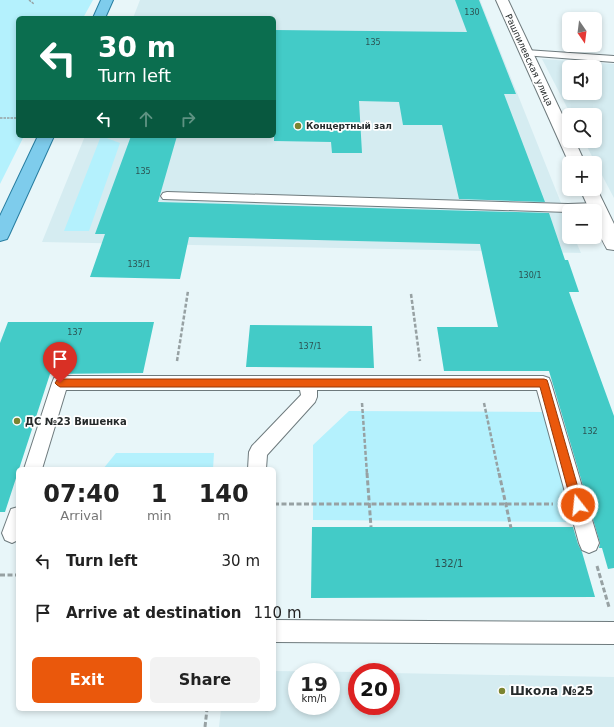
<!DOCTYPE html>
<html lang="en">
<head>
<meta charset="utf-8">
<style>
  body { margin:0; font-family:"DejaVu Sans",sans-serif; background:#f2f2f2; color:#222; height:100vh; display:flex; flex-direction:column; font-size:15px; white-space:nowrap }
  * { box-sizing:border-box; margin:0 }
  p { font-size:13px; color:#767676 }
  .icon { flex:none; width:22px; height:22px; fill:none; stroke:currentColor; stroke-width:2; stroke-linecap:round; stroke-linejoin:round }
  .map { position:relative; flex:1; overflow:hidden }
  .sheet { position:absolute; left:16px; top:467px; width:260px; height:244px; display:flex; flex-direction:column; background:#fff; border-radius:6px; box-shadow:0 2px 6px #0003 }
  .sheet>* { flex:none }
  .guide { position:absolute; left:16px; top:16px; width:260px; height:122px; border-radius:6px; box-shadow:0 2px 6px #0003; background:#0b6e4f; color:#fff; overflow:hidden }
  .needle { width:26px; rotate:166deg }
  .tools { position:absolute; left:562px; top:12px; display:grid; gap:8px }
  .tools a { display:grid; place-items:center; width:40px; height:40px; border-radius:6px; background:#fff; box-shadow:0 2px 6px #0003; font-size:20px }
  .speed { position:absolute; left:288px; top:663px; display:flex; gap:8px; font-size:20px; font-weight:700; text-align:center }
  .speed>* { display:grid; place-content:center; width:52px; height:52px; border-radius:50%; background:#fff; box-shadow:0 2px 6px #0003; line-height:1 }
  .speed small { font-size:10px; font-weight:400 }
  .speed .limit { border:6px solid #d22; background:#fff; color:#111 }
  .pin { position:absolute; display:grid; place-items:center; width:34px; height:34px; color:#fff; margin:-41px -17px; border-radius:50% 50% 50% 0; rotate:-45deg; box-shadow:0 0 4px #0007 }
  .pin .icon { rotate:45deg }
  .me { position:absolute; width:44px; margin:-22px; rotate:344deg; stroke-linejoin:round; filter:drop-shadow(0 0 3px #0008) }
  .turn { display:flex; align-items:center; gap:14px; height:84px; padding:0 16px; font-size:18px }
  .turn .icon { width:52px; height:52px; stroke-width:2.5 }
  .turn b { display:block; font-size:28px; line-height:34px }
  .lanes { display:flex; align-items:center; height:38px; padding:0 16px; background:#0003; justify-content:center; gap:20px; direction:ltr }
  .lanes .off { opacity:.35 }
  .eta { display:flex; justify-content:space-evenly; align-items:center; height:68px; text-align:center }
  .eta b { font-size:24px; font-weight:700; line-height:28px }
  .cta { display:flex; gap:8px; margin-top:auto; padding:8px 16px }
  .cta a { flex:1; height:46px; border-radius:6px; background:#ea580c; color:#fff; font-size:16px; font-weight:700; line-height:46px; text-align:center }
  .cta a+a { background:#f2f2f2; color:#222 }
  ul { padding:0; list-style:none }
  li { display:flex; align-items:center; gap:12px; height:52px; padding:0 16px }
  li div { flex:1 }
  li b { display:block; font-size:15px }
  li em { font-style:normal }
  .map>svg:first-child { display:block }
  .built { fill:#d5ecf1; fill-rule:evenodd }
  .green { fill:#b4f1fd }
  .building { fill:#43cbc7 }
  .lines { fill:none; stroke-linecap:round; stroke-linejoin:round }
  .service-casing { stroke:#6e7a7d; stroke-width:2 }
  .tertiary-casing { stroke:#6e7a7d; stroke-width:2 }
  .primary-casing { stroke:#277da0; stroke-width:2 }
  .path-far2 { stroke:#97a1a3; stroke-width:1.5; stroke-dasharray:2.5 1; stroke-linecap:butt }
  .path-far1 { stroke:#97a1a3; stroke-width:2.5; stroke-dasharray:4 2; stroke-linecap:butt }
  .path { stroke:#97a1a3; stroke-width:3; stroke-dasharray:5 2.5; stroke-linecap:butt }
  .service { fill:#fff; fill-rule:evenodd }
  .tertiary { fill:#fff; fill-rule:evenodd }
  .primary { fill:#7eccec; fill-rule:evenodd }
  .route { fill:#ea580c; stroke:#983908 }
  .poi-dot { fill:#7b8430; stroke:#fff; stroke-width:1.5 }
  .labels { text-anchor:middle; stroke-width:3.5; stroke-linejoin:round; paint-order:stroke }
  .number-label { font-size:8px; fill:#2c5252 }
  .far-street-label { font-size:9px; fill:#252a2b; stroke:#fff }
  .far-poi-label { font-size:9px; font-weight:bold; fill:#252a2b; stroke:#fff; text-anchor:start }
  .poi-label { font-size:10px; font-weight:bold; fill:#252a2b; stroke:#fff; text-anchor:start }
  .near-number-label { font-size:10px; fill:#2c5252 }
  .near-poi-label { font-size:12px; font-weight:bold; fill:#252a2b; stroke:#fff; text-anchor:start }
</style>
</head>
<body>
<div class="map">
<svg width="614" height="727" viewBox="0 0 614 727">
  <rect width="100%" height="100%" fill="#e8f6f9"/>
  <path class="built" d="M 140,0 L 480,0 L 569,223 L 569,237 L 574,237 L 581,253 L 42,242 L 85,136 L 274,136 L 274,18 L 133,18 Z
    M 542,59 L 614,64 L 614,198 L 584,141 L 595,141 L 595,115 L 571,115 ZM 569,67 L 595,67 L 595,93 L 569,93 Z
    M 274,671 L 357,672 L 357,706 L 391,706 L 391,673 L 614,677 L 614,727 L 219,727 L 221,709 L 274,709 ZM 297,672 L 331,672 L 331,706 L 297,706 Z"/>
  <path class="green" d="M 0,0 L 93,0 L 83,18 L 18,18 L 18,136 L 24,136 L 0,184 Z
    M 101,136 L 120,143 L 89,231 L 64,231 Z
    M 349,411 L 543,412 L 573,522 L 313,520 L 313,445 Z
    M 116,453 L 214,453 L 213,469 L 103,469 Z"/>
  <path class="building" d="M 455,0 L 479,0 L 516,94 L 504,94 L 545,202 L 459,199 L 442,125 L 403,125 L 399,102 L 359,101 L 362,153 L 332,153 L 331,142 L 274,141 L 274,30 L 467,32 Z
    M 131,136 L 177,136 L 158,202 L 549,213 L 565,260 L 568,260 L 579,292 L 569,292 L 614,416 L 614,568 L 608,569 L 602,548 L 599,548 L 600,543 L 549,371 L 444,371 L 437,327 L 498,327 L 480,244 L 189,237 L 180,279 L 90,277 L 105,234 L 95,234 Z
    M 8,322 L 154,322 L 143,373 L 50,374 L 5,512 L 0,512 L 0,343 Z
    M 250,325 L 372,326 L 374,368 L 246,367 Z
    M 312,527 L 573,527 L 578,544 L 582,552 L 595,597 L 311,598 Z"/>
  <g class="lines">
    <defs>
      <path id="service" d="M 526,50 L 614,56 L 614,62 L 523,55 L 521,53 Z
        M 167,192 L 568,204 L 597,203 L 602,204 L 603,207 L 602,210 L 597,211 L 568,212 L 163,199 L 161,196 L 163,193 Z
        M 60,376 L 543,376 L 549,378 L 551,383 L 599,543 L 596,550 L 589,553 L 582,550 L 579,543 L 537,390 L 317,390 L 317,397 L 315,402 L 267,455 L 266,469 L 248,469 L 249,452 L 252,446 L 301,395 L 300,390 L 66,390 L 42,469 L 24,469 L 52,383 L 54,378 Z
        M 18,507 L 18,540 L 12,543 L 5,540 L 2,533 L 11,509 Z
        M 274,620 L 614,622 L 614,644 L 274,642 Z"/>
      <path id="tertiary" d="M 496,0 L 508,0 L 569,129 L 569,141 L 575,141 L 585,163 L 569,163 Z
        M 595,185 L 614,224 L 614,250 L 607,249 C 600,237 595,225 595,211 L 590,211 L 580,189 L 595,189 Z"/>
      <path id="primary" d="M 101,0 L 113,0 L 105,18 L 93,18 Z
        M 38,136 L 54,136 L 9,235 L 7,239 L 0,241 L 0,216 Z"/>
    </defs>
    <use href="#service" class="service-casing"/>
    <use href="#tertiary" class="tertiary-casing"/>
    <use href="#primary" class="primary-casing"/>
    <path class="path-far2" d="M 29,0 L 34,4
      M 0,118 L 18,118"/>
    <path class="path-far1" d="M 411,294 L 420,361
      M 177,361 L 188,291
      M 362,403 L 367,474
      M 484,403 L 499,474"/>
    <path class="path" d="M 367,473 L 371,527
      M 499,473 L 511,528
      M 274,504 L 553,504
      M 597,566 L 609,607
      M 0,575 L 18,575
      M 205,727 L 207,709"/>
    <use href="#service" class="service"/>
    <use href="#tertiary" class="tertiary"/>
    <use href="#primary" class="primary"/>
  </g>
  <path class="route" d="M 60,379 L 544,379 L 547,380 L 548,383 L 583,505 L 581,508 L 578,510 L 574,508 L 572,505 L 540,387 L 60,387 L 57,385 L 55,383 L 57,380 Z"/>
  <g class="poi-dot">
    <circle cx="298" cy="126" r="4"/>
    <circle cx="17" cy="421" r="4"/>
    <circle cx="502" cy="691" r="4"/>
  </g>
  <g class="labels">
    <g class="number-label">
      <text x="472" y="15">130</text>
      <text x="373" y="45">135</text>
      <text x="143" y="174">135</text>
      <text x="139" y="267">135/1</text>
      <text x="530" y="278">130/1</text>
      <text x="75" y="335">137</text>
      <text x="310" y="349">137/1</text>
      <text x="590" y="434">132</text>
    </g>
    <g class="far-street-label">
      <text transform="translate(529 60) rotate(65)" y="3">Рашпилевская улица</text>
    </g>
    <g class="far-poi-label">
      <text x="306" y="129">Концертный зал</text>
    </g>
    <g class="poi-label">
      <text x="25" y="425">ДС №23 Вишенка</text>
    </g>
    <g class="near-number-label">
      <text x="449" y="567">132/1</text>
    </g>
    <g class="near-poi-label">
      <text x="510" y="695">Школа №25</text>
    </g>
  </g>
</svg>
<div class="tools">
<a><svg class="needle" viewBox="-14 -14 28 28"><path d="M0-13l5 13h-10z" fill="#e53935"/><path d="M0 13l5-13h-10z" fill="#767676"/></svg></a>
<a><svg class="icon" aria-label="sound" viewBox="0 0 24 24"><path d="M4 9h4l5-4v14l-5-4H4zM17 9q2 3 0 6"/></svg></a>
<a><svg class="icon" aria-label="search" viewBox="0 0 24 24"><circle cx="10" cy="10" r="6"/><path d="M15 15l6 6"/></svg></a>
<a>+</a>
<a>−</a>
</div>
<div class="speed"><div>19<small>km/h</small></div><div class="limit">20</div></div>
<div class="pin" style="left:60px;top:383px;background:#d93025"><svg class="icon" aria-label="arrive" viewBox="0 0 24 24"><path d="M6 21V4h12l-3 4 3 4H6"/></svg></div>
<svg class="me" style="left:578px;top:505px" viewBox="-20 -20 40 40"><circle r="17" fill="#ea580c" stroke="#fff" stroke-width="3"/><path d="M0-11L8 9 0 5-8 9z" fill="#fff"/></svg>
<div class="guide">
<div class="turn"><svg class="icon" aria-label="left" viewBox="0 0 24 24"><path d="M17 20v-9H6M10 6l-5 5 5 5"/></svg><div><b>30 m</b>Turn left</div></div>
<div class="lanes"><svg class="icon" aria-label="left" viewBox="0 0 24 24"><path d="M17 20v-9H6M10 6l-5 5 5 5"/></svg><svg class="icon off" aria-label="ahead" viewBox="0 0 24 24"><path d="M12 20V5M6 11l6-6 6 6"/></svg><svg class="icon off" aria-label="right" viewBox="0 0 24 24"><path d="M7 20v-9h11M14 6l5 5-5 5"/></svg></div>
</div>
<section class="sheet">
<div class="eta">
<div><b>07:40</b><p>Arrival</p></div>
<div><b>1</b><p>min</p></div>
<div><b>140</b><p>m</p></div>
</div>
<ul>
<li><svg class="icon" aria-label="left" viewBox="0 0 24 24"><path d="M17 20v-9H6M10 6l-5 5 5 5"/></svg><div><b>Turn left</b></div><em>30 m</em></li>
<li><svg class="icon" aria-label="arrive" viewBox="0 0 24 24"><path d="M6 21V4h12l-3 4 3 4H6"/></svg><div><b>Arrive at destination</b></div><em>110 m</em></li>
</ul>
<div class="cta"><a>Exit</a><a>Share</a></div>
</section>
</div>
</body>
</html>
